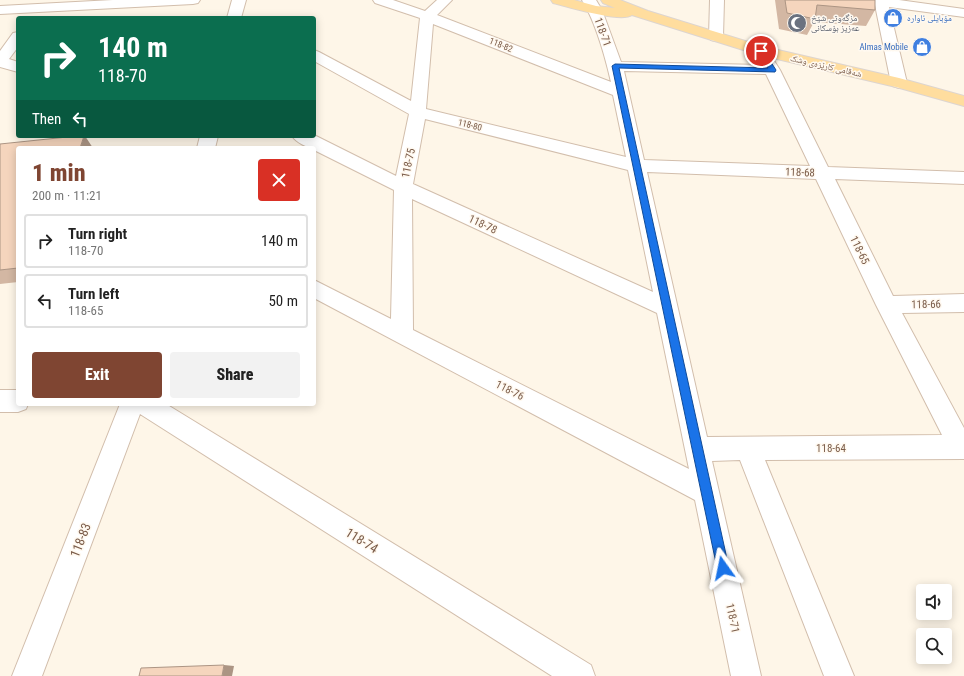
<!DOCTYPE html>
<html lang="en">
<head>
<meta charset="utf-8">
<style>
  body { margin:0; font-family:"Roboto Condensed","Noto Naskh Arabic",sans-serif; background:#f2f2f2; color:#222; height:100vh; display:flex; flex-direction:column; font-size:15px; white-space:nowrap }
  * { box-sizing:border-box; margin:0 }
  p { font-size:13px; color:#767676 }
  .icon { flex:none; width:22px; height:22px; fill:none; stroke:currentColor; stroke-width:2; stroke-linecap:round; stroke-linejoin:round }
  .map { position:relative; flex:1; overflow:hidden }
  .details { position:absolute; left:16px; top:146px; width:300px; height:260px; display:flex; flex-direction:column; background:#fff; border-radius:4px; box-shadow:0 2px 10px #0003 }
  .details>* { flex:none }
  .top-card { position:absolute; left:16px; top:16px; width:300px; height:122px; border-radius:4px; box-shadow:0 2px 10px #0003; background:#0b6e4f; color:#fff; overflow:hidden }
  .controls { position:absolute; left:916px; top:584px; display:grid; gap:8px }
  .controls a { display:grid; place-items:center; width:36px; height:36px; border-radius:4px; background:#fff; box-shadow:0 2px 10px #0003; font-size:20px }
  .pin { position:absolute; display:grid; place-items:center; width:34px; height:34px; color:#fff; margin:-17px; border:2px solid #fff; border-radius:50%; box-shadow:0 1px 4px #0007 }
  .me { position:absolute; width:44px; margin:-22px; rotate:348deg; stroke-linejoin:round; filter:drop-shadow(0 0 3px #0008) }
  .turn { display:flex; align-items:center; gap:14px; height:84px; padding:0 16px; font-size:18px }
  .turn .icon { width:52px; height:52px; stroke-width:2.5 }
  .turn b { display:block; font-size:28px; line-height:34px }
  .then { display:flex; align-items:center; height:38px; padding:0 16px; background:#0003; gap:8px; font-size:15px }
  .round { display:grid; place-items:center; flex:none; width:42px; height:42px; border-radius:4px; background:#f2f2f2 }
  .head { display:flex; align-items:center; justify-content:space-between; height:68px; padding:0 16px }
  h1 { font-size:24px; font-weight:800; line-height:30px; color:#7f4532 }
  .cta { display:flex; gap:8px; margin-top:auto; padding:8px 16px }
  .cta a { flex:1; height:46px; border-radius:4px; background:#7f4532; color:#fff; font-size:16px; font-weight:800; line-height:46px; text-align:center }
  .cta a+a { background:#f2f2f2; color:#222 }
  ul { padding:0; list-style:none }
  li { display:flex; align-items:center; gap:12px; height:54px; margin:0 8px 6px; padding:0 8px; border:2px solid #e0e0e0; border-radius:4px }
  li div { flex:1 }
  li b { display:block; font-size:15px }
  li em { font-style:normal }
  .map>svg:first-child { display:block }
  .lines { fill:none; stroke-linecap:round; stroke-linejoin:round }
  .minor-casing { stroke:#d2beac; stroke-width:2 }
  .major-casing { stroke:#ddd5d0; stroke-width:2 }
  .minor { fill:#fff; fill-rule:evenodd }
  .major { fill:#ffdd9e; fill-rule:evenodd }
  .wall { fill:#d3b7a3 }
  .shaded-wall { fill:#ac9584 }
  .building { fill:#f5d5bd; stroke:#ac9584 }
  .route { fill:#1a73e8; stroke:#114b97 }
  .labels { text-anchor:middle; stroke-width:3; stroke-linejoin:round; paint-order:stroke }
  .far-worship-label { font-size:9px; fill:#5b616d; stroke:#fff9f0; text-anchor:start }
  .far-shop-label { font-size:9px; fill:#366cbe; stroke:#fff9f0; text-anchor:start }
  .far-street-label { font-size:9px; fill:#7b5c49; stroke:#fff9f0 }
  .street-label { font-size:11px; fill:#7b5c49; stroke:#fff9f0 }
  .near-street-label { font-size:13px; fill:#7b5c49; stroke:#fff9f0 }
</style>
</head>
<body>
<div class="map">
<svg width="964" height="676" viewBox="0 0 964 676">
  <rect width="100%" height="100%" fill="#fef6e8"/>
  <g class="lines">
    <defs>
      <path id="minor" d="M 113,0 L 200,0 L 198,3 L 193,4 L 0,14 L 0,6 Z
        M 232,0 L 246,0 L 241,18 L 227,18 Z
        M 373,0 L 393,0 L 425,11 L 437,0 L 452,0 L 437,15 L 611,82 C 605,56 596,23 582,0 L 596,0 L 602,10 L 621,62 L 762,65 L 754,51 L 756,48 L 761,47 L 766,48 L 780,70 L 828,167 L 964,172 L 964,184 L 835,179 L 893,296 L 964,294 L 964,312 L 902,313 L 964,428 L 964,459 L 765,460 L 854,676 L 824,676 L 740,460 L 712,461 L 761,676 L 731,676 L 695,500 L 314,298 L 314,280 L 391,319 L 394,190 L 314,150 L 314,148 C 307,148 296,142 292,136 L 314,135 L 396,176 L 409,114 L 314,61 L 314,50 L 319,52 L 411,101 L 420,18 L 375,3 ZM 433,24 L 613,95 L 626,157 L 426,109 ZM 624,71 L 766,74 L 810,166 L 644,160 ZM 425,119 L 628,170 L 653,292 L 413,184 ZM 647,172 L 816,179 L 876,305 L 942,435 L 707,437 ZM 412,199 L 657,313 L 689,469 L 413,330 Z
        M 710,0 L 724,0 L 723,37 L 721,40 L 716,41 L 711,40 L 709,37 Z
        M 874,0 L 899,0 L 964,9 L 964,17 L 889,7 L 907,83 L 905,86 L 899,88 L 893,86 L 891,83 Z
        M 18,32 L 18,47 L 9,59 L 18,62 L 18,72 L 0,67 L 0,51 L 13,33 Z
        M 200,136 L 218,136 L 215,148 L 197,148 Z
        M 0,390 L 18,390 L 18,404 L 28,404 L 26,409 L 18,412 L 0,412 Z
        M 120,404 L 166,404 L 591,665 L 595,676 L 552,676 L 140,414 L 42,676 L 12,676 Z"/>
      <path id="major" d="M 551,0 L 574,0 L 596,6 L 615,8 L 603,3 L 601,0 L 620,0 L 648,11 L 765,47 L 899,78 L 964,96 L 964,106 L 896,87 L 756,54 L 632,15 C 621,23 568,7 553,3 Z"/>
    </defs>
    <use href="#minor" class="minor-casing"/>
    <use href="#major" class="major-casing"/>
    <use href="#minor" class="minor"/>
    <use href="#major" class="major"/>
  </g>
  <path class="wall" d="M 775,0 L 875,0 L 875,10 L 866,26 L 814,22 L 807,35 L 779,29 Z
    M 0,144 L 18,148 L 18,282 L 0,284 Z"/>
  <path class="shaded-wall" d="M 84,136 L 85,136 L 93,148 L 80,148 Z
    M 224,665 L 234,666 L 232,676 L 222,676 Z"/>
  <path class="building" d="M 785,0 L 875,0 L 875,10 L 817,5 L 815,19 L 787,13 Z
    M 77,136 L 84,136 L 80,148 L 18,148 L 18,268 L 0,270 L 0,144 Z
    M 224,665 L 222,676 L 139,676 L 141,668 Z"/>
  <path class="route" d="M 758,50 L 763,50 L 776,70 L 775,72 L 619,68 L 729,568 L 727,572 L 723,574 L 719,572 L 717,568 L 612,66 L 615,64 L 768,68 L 758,51 Z"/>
  <defs>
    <symbol id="shop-disc" viewBox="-11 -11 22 22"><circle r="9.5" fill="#3f7fe0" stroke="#fff9f0"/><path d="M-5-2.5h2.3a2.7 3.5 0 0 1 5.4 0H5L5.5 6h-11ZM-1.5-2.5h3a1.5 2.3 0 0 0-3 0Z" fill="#fff"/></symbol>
    <symbol id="mosque-disc" viewBox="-11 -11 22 22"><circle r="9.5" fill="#6b7280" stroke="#fff9f0"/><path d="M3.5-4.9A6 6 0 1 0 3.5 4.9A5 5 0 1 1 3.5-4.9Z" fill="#fff"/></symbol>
  </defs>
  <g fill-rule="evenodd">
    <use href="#shop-disc" x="882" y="7" width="22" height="22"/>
    <use href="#mosque-disc" x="786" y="12" width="22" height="22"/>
    <use href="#shop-disc" x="911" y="36" width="22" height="22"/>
  </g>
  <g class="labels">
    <g class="far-worship-label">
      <text x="811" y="21">مزگەوتی شێخ<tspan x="811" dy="10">عەزیز بۆسکانی</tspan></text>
    </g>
    <g class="far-shop-label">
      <text x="907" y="21">مۆبایلی ئاوارە</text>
      <text x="908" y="50" text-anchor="end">Almas Mobile</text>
    </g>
    <g class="far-street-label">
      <text transform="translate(501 45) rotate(22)" y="3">118-82</text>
      <text transform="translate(826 66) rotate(13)" y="3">شەقامی کارێزەی وشک</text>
      <text transform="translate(470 125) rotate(14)" y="3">118-80</text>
    </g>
    <g class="street-label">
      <text transform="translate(603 32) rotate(70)" y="4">118-71</text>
      <text transform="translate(408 163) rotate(-78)" y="4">118-75</text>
      <text transform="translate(800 172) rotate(2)" y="4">118-68</text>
      <text transform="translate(483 224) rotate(25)" y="4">118-78</text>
      <text transform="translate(860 250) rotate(64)" y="4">118-65</text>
      <text transform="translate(926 304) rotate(-1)" y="4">118-66</text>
      <text transform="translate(510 390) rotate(27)" y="4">118-76</text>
      <text x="831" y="452">118-64</text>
      <text transform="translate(733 618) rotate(78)" y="4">118-71</text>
    </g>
    <g class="near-street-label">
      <text transform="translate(80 540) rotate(-69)" y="5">118-83</text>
      <text transform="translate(362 540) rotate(32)" y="5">118-74</text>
    </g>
  </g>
</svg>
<div class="controls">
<a><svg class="icon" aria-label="sound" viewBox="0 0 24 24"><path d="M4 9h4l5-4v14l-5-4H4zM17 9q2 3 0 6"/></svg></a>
<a><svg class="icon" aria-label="search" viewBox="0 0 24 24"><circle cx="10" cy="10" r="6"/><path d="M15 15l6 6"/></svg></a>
</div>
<div class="pin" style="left:761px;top:51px;background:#d93025"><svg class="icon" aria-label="arrive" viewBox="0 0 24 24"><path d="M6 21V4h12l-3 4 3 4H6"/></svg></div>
<svg class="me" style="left:723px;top:568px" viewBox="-20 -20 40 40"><path d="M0-17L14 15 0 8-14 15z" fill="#1a73e8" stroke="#fff" stroke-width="4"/></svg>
<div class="top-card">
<div class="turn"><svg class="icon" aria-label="right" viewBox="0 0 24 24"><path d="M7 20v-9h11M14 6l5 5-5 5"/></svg><div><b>140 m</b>118-70</div></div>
<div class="then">Then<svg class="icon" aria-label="left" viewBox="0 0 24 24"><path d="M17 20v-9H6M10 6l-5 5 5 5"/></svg></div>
</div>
<section class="details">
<div class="head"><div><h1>1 min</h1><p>200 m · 11:21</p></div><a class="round" style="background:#d93025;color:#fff"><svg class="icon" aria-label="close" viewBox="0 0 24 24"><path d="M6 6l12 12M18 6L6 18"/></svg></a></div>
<ul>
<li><svg class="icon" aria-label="right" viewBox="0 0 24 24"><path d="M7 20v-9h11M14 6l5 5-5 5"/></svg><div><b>Turn right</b><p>118-70</p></div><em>140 m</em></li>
<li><svg class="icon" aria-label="left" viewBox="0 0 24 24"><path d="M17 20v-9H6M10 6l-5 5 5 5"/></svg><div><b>Turn left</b><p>118-65</p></div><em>50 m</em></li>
</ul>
<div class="cta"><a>Exit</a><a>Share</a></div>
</section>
</div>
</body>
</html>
